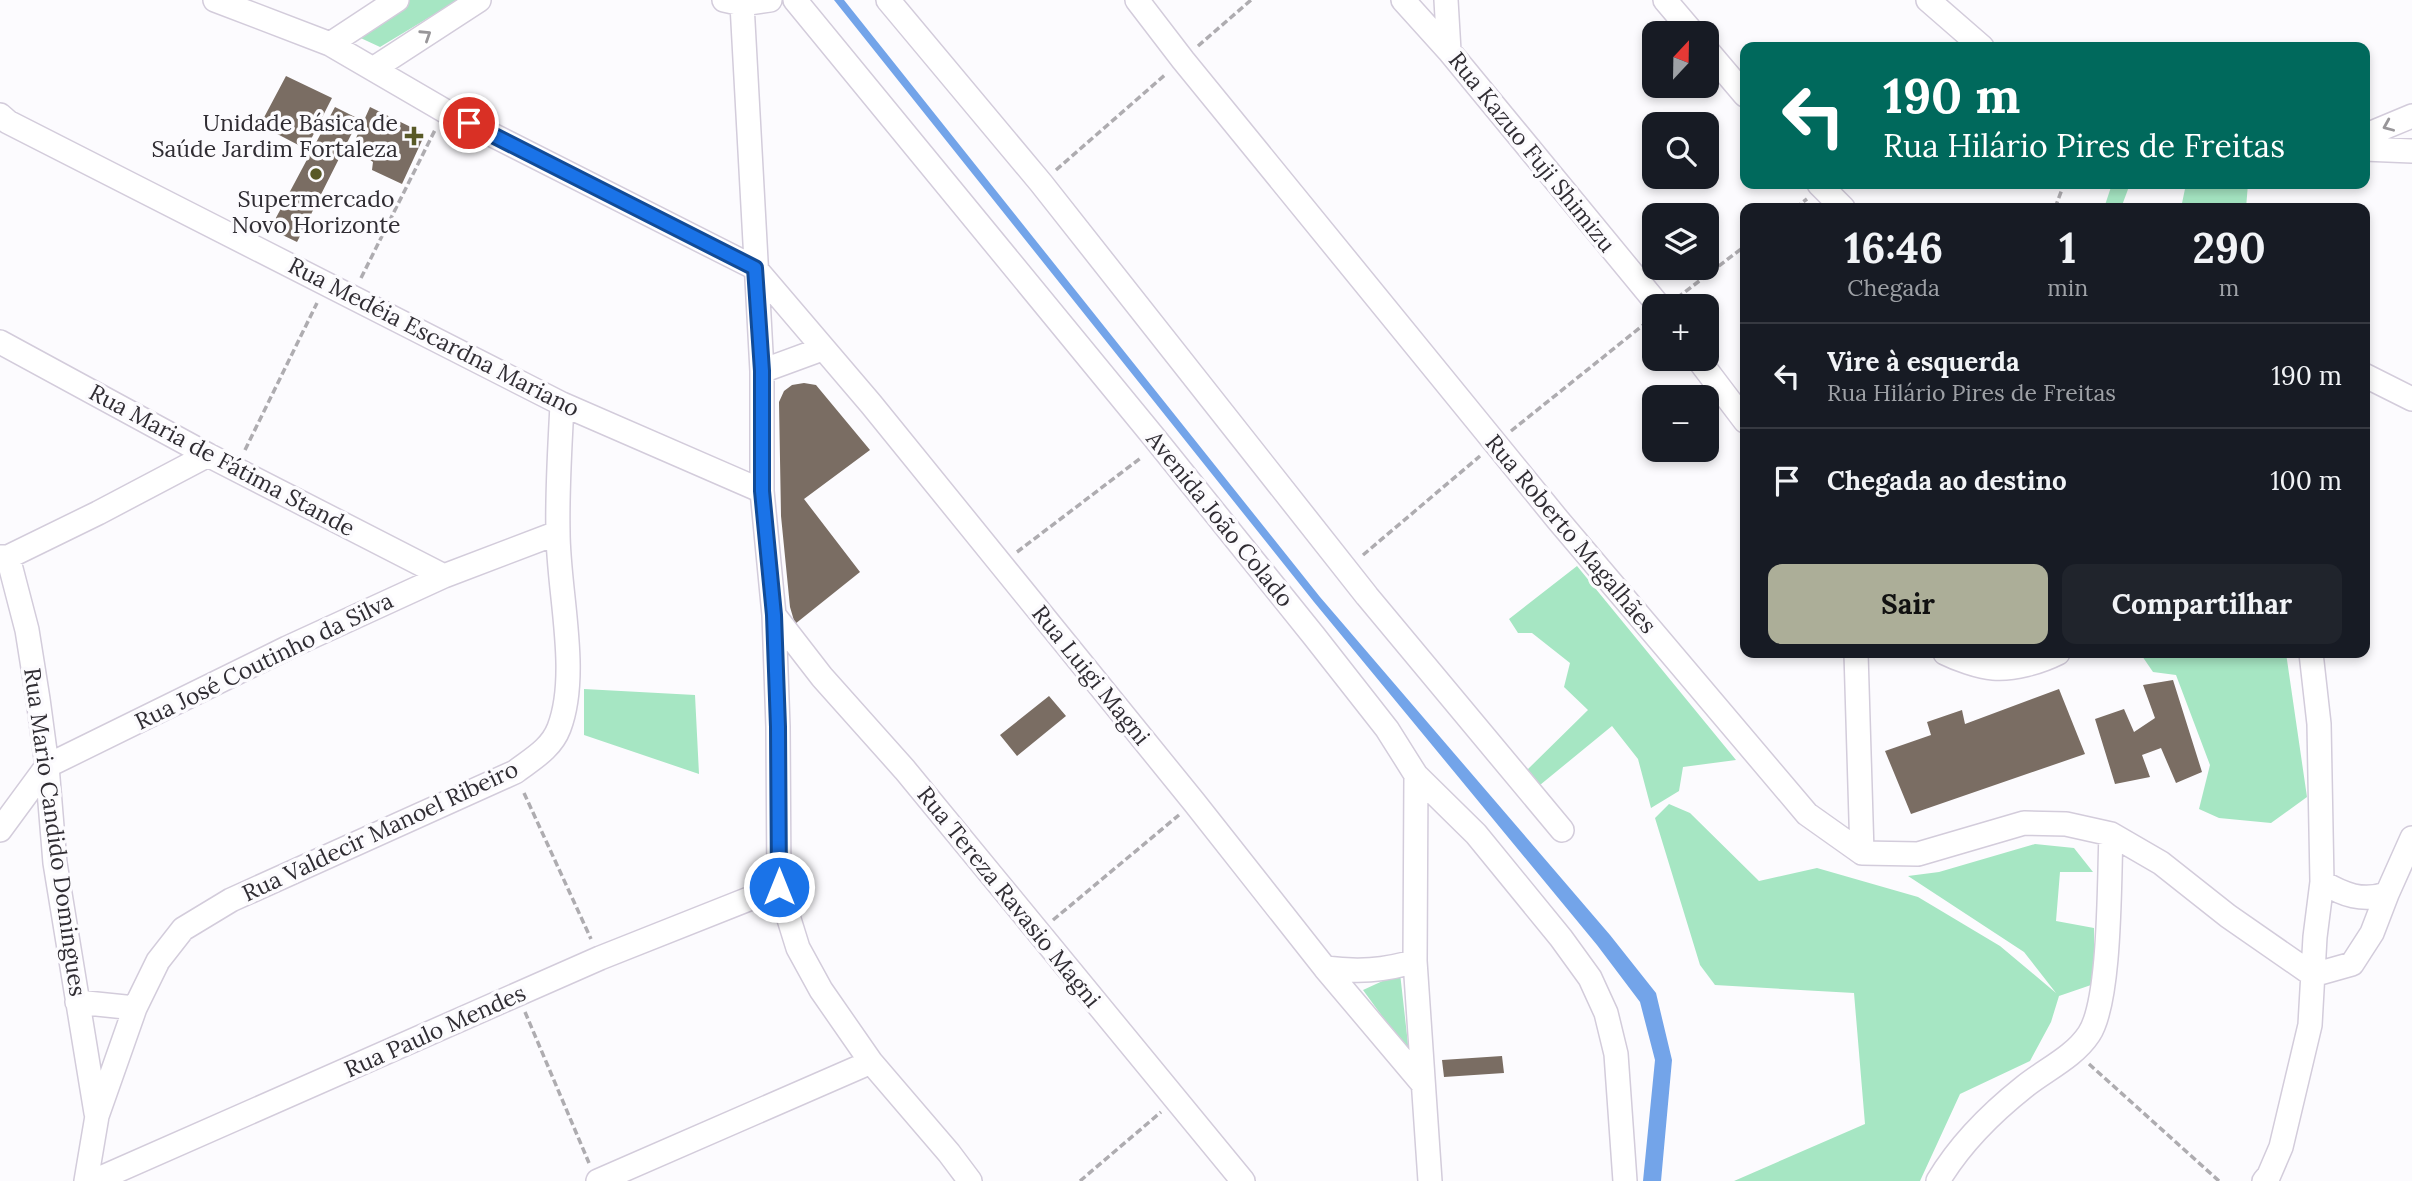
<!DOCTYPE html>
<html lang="pt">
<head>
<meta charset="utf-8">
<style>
  body { margin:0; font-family:Lora,serif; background:#20242c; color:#f1f3f6; height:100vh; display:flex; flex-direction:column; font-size:26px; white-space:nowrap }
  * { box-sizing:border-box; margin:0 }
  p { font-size:23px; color:#9ea1a6 }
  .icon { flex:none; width:38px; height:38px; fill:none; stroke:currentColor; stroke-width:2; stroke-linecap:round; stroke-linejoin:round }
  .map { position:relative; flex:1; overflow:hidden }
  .details { position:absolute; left:1740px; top:203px; width:630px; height:455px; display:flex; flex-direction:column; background:#171b24; border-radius:14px; box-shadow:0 4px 10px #0003 }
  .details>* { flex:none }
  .hud { position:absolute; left:1740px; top:42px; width:630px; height:147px; border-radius:14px; box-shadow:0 4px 10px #0003; background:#00695c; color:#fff; overflow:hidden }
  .needle { width:46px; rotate:22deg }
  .controls { position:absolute; left:1642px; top:21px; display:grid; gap:14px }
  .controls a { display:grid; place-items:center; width:77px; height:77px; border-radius:14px; background:#171b24; box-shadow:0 4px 10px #0003; font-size:35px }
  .pin { position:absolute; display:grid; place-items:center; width:60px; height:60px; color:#fff; margin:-30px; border:4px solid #fff; border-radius:50%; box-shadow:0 2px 7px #0007 }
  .me { position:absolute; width:77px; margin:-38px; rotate:0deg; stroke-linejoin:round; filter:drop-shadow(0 0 5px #0008) }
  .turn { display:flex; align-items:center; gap:24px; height:147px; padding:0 28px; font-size:32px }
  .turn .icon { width:91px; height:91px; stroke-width:2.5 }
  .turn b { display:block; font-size:49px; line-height:60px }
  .eta { display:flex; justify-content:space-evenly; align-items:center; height:119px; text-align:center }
  .eta b { font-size:42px; font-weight:700; line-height:49px }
  .button { display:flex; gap:14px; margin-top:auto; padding:14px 28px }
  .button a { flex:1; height:80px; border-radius:14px; background:#acae98; color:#111; font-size:28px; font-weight:700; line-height:80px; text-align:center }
  .button a+a { background:#20242c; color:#f1f3f6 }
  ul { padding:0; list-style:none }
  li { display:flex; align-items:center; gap:21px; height:105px; padding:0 28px; border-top:2px solid #363941 }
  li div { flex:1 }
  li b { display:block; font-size:26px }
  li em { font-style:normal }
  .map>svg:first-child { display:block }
  .green { fill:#a6e6c3 }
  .water { fill:#73a4e9 }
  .building { fill:#7a6d63 }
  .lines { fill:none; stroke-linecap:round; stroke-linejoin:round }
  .street-casing { stroke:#d3ccdb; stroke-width:26 }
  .path { stroke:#aeacb0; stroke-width:3.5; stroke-dasharray:7 3.5; stroke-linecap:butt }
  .street { stroke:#fff; stroke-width:23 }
  .oneway { stroke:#989699 }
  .route-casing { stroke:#114b97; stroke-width:18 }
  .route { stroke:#1a73e8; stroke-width:12 }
  .poi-dot { fill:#585926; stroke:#fcfbfe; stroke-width:2.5 }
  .labels { text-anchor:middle; stroke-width:7; stroke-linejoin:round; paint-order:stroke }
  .poi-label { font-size:23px; fill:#302d33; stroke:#fcfbfe; text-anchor:end }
  .street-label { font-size:23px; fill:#302d33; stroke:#fcfbfe }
</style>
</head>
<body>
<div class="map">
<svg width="2412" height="1181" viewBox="0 0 2412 1181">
  <rect width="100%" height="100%" fill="#fcfbfe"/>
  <path class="green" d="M 407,0 L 458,0 L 380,47 L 352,34 Z
    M 2112,184 L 2130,184 L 2121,208 L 2104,208 Z
    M 2186,184 L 2248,184 L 2246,208 L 2181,208 Z
    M 1577,566 L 1736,760 L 1683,767 L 1679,791 L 1651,808 L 1638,759 L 1612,726 L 1540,785 L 1527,770 L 1588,710 L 1564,687 L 1570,663 L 1532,633 L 1518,633 L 1509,619 Z
    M 2140,653 L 2286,653 L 2307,797 L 2271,823 L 2219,818 L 2199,809 L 2210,765 L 2176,675 L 2153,672 Z
    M 584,689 L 695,695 L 699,774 L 584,735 Z
    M 1669,804 L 1690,813 L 1759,881 L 1817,868 L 1918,897 L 2000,946 L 2056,993 L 2024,952 L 1908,876 L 1939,872 L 2035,844 L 2074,848 L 2093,872 L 2060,872 L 2056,921 L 2094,928 L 2094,984 L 2059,996 L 2051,1022 L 2030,1061 L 1960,1094 L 1920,1181 L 1734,1181 L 1865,1124 L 1854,993 L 1715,985 L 1700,965 L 1655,818 Z
    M 1400,973 L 1409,1053 L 1363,990 Z"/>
  <path class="water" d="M 834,0 L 844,0 L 1320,597 L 1610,935 L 1656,993 L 1672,1060 L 1661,1181 L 1643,1181 L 1655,1060 L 1640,1002 L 1597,945 L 1314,602 Z"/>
  <path class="building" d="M 286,76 L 332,98 L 306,149 L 260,125 Z
    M 335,107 L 359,119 L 297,242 L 270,229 Z
    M 370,107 L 425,134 L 402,184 L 372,170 L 373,162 L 352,147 Z
    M 804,383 L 816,385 L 870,450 L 804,499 L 860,572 L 795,624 L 790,607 L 781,516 L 779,402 L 784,391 L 792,385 Z
    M 2173,680 L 2202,772 L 2176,783 L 2161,748 L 2142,755 L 2150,777 L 2115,784 L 2095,719 L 2124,709 L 2134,732 L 2155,718 L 2143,685 Z
    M 2059,689 L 2085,754 L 1911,814 L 1885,751 L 1931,735 L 1927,722 L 1962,710 L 1965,724 Z
    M 1049,696 L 1066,716 L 1017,756 L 1000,735 Z
    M 1502,1056 L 1504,1073 L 1444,1077 L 1442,1060 Z"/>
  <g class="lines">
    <defs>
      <path id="street" d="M 215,0 L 330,44 L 445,111 L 755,268 L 871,404 L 1194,802 L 1325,968 L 1423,1084
        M 724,0 L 742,4 L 770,0
        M 795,0 L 1153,436 L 1314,636 L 1387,729 L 1416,775 L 1476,834 L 1561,938 L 1590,978 L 1606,1013 L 1616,1054 L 1625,1181
        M 888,0 L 1041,183 L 1367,596 L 1562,830
        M 1137,0 L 1183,60 L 1558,520 L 1807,814 L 1862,853 L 1918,854 L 2024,823 L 2066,824 L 2111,834 L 2161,863 L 2228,916 L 2313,975
        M 1403,0 L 1449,51 L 1659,306
        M 1446,0 L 1449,51
        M 1665,0 L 1693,33
        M 1928,0 L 1982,47
        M 742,4 L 762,371 L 762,491 L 774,615 L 778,727 L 779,887 L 798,948 L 821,990 L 871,1062 L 949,1153 L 970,1181
        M 330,44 L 397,0
        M 1706,49 L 1745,95
        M 373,69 L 479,0
        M 0,115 L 8,122 L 562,404 L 762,491
        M 2364,136 L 2412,116
        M 2364,149 L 2412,151
        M 1819,184 L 1843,208
        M 0,342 L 208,455 L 444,576
        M 1698,359 L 1745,421
        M 762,371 L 822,349
        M 2364,375 L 2412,399
        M 0,557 L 8,557 L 98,513 L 208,455
        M 8,557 L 27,630 L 38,699 L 47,766 L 55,863 L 96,1113
        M 774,615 L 822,677 L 905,770 L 1243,1181
        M 1856,653 L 1862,853
        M 1945,653 C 1957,659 1979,667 1993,668 C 2013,670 2040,662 2058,653
        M 1416,775 L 1415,961 L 1430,1181
        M 0,830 L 47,766 L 287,648 L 444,576 L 557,533
        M 2322,882 C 2344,895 2362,902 2387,894
        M 1325,968 C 1357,972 1384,971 1415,961
        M 2313,975 L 2352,964 L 2372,933 L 2387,894 L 2412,838
        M 77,1002 L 135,1008
        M 86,1181 L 97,1116 L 135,1008 L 158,961 L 183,929 L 231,900 L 515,772 C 532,759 551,749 559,728 C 580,673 558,591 558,532 C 557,489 560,447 562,404
        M 94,1181 L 600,958 L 779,887
        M 598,1181 L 871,1062
        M 1938,1181 C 1960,1144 1990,1114 2024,1087 C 2045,1070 2074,1057 2089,1034 C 2111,1001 2109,878 2111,834
        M 2264,1181 L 2269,1175 L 2281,1147 L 2310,1025 L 2315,937 L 2322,882 L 2319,724 L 2311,653"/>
    </defs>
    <use href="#street" class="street-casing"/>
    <path class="path" d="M 1198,46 L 1251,0
      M 1056,170 L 1166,74
      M 1795,208 L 1807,199
      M 2055,208 L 2064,184
      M 361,278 L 436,128
      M 1677,298 L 1745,246
      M 1511,431 L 1647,322
      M 245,450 L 317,303
      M 1017,552 L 1142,457
      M 1363,555 L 1480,456
      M 524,793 L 591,939
      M 1053,920 L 1179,815
      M 525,1012 L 589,1163
      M 2089,1064 L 2219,1181
      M 1080,1181 L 1161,1112"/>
    <use href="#street" class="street"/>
  </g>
  <defs><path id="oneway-chevron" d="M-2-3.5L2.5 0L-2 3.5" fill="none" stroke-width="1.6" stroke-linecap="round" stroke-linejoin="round" transform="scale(1.75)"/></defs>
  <g class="oneway">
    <use href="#oneway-chevron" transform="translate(426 35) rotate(-33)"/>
    <use href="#oneway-chevron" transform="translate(2388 126) rotate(157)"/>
  </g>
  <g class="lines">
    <defs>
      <path id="route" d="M 469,123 L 755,268 L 762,371 L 762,491 L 774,615 L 778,727 L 779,887"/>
    </defs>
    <use href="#route" class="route-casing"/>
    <use href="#route" class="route"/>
  </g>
  <g class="poi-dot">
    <path d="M410.5 125.5h7v7h7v7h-7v7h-7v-7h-7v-7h7z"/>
    <circle cx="316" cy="174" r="7"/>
  </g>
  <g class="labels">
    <g class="poi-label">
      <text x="398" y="131">Unidade Básica de<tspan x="398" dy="26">Saúde Jardim Fortaleza</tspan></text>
      <text x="316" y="207" text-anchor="middle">Supermercado<tspan x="316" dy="26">Novo Horizonte</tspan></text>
    </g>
    <g class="street-label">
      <text transform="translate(1532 152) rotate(51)" y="8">Rua Kazuo Fuji Shimizu</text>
      <text transform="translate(434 337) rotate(27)" y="8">Rua Medéia Escardna Mariano</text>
      <text transform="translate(222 460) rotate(28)" y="8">Rua Maria de Fátima Stande</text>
      <text transform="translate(1220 519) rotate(51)" y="8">Avenida João Colado</text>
      <text transform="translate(1571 534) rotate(50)" y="8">Rua Roberto Magalhães</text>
      <text transform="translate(264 661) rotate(-26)" y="8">Rua José Coutinho da Silva</text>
      <text transform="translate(1091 675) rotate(51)" y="8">Rua Luigi Magni</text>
      <text transform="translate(380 831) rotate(-25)" y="8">Rua Valdecir Manoel Ribeiro</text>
      <text transform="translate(55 832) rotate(82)" y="8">Rua Mario Candido Domingues</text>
      <text transform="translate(1009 897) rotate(51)" y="8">Rua Tereza Ravasio Magni</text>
      <text transform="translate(435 1031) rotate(-24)" y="8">Rua Paulo Mendes</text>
    </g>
  </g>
</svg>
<div class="controls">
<a><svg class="needle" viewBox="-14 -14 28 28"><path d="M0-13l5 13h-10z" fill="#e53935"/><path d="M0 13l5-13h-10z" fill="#9ea1a6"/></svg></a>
<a><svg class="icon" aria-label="search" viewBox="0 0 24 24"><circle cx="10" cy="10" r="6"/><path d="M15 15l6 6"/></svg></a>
<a><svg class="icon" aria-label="layers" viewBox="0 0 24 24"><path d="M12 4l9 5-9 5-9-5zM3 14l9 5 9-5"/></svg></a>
<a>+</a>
<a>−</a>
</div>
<div class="pin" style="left:469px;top:123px;background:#d93025"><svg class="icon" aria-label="arrive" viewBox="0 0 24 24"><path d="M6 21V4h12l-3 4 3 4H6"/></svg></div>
<svg class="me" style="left:779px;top:887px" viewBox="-20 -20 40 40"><circle r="17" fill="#1a73e8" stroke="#fff" stroke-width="3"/><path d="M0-11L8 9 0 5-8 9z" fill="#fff"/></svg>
<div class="hud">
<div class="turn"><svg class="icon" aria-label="left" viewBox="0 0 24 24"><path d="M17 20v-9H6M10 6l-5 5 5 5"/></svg><div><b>190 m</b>Rua Hilário Pires de Freitas</div></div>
</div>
<section class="details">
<div class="eta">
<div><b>16:46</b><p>Chegada</p></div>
<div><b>1</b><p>min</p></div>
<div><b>290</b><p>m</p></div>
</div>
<ul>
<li><svg class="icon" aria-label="left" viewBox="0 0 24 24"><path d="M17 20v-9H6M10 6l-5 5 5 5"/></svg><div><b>Vire à esquerda</b><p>Rua Hilário Pires de Freitas</p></div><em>190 m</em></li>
<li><svg class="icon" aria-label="arrive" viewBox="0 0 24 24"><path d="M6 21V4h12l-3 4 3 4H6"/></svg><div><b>Chegada ao destino</b></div><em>100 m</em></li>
</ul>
<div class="button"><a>Sair</a><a>Compartilhar</a></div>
</section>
</div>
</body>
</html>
